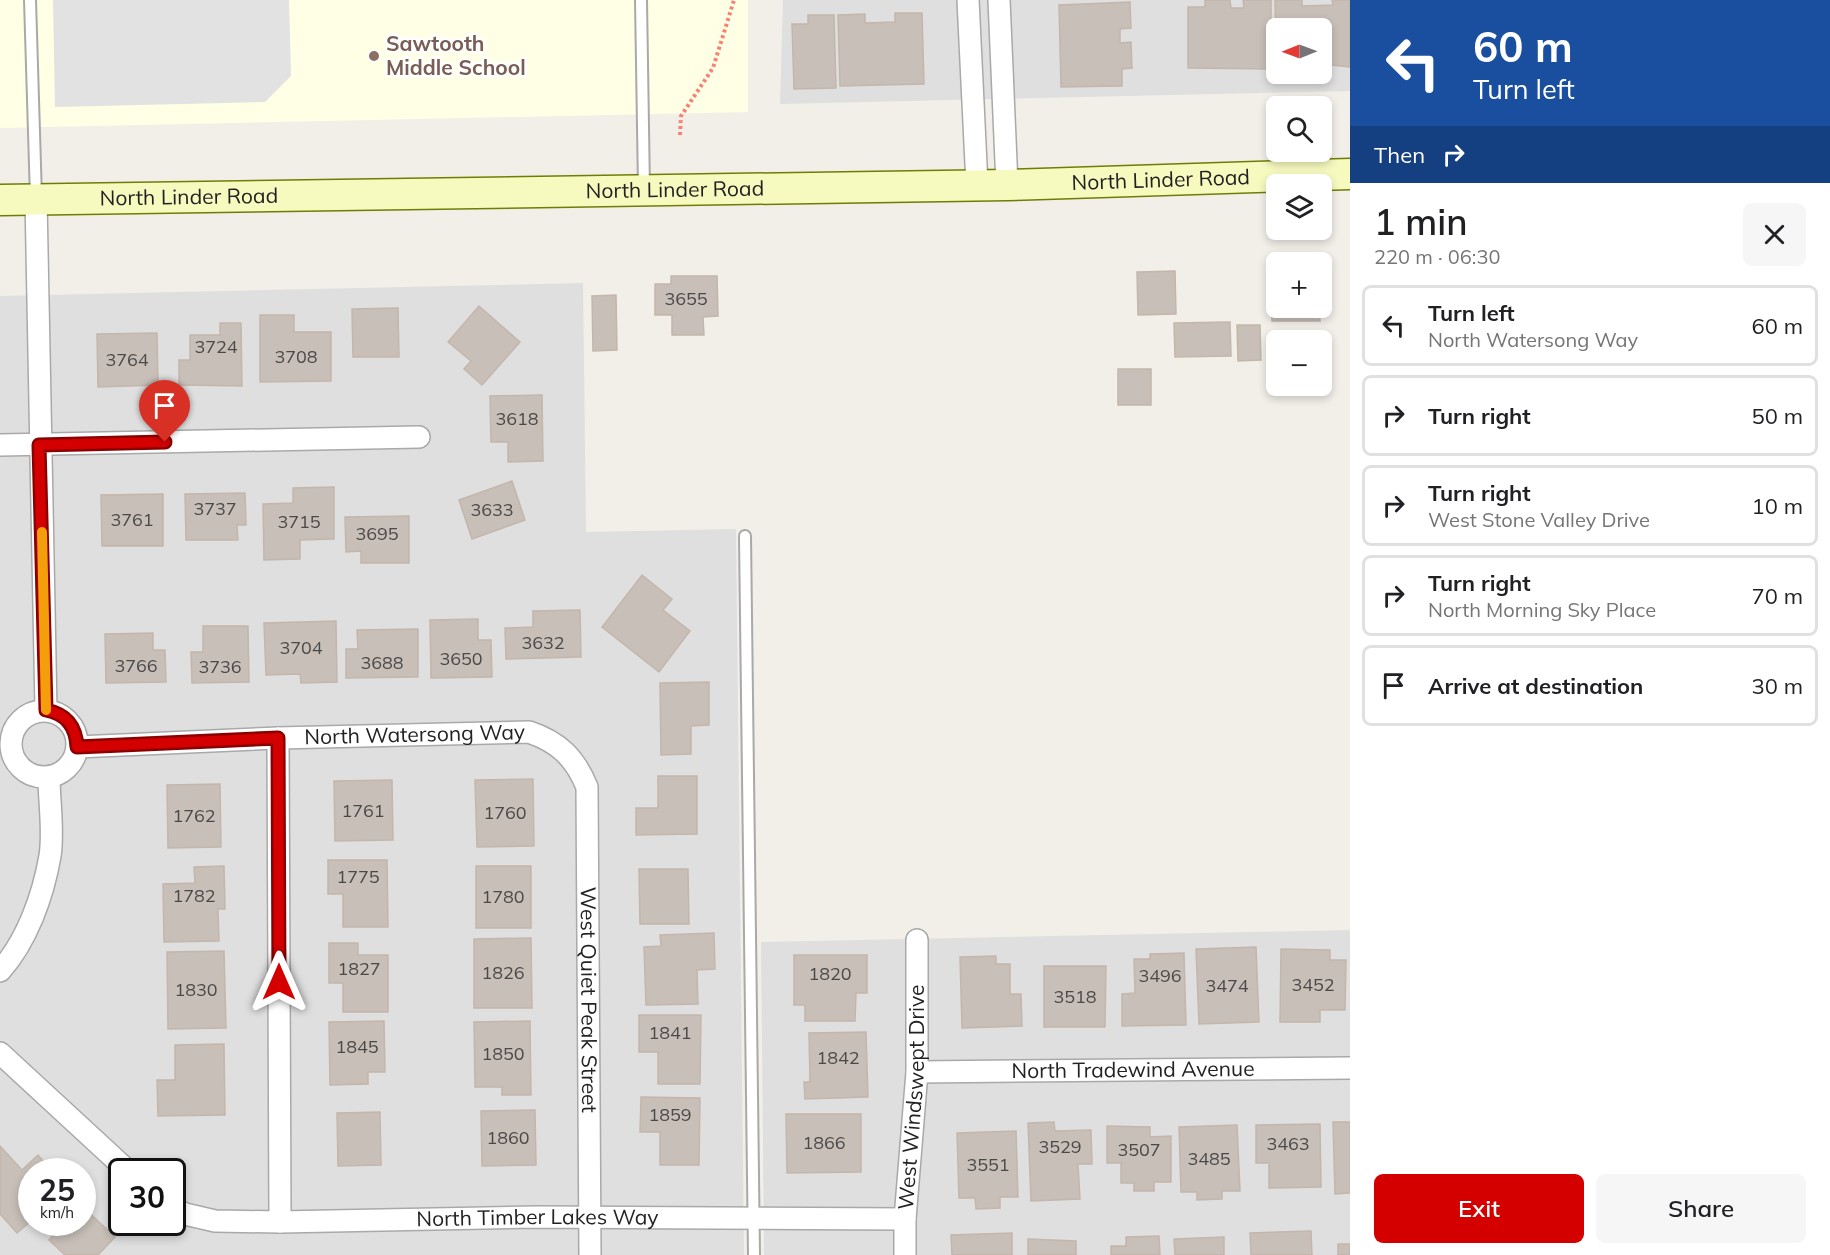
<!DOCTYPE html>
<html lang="en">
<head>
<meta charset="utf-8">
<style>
  body { margin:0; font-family:Mulish,sans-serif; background:#f6f6f6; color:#202124; height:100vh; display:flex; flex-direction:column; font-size:22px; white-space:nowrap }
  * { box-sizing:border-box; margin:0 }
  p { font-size:20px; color:#757577 }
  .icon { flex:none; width:33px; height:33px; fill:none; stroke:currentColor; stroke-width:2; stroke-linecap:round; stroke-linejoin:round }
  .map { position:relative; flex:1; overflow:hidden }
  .panel { display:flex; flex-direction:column; background:#fff; width:480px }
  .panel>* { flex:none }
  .hud { background:#1a4fa0; color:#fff; overflow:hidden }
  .needle { width:39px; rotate:269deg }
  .buttons { position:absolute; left:1266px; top:18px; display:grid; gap:12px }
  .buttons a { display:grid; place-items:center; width:66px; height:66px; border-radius:9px; background:#fff; box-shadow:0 3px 9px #0003; font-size:30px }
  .speed { position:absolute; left:18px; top:1158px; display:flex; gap:12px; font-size:30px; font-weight:700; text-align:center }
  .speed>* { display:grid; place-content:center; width:78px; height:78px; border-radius:50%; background:#fff; box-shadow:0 3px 9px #0003; line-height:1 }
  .speed small { font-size:15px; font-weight:400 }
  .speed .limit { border:3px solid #111; border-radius:9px; background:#fff; color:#111 }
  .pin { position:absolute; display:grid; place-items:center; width:51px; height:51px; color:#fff; margin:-62px -26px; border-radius:50% 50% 50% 0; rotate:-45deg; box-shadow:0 0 6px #0007 }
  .pin .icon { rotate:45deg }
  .me { position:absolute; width:66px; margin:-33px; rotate:0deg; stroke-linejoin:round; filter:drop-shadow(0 0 4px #0008) }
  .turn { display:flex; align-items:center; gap:21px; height:126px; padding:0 24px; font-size:27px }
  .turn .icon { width:78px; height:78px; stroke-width:2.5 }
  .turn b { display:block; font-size:42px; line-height:51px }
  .then { display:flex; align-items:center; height:57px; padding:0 24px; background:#0003; gap:12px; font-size:22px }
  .round { display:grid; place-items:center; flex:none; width:63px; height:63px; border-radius:9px; background:#f6f6f6 }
  .head { display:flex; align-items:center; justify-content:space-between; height:102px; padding:0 24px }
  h1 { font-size:36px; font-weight:600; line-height:45px }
  .primary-button { display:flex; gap:12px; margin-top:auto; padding:12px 24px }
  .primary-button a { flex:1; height:69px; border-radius:9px; background:#d40000; color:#fff; font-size:24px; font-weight:600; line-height:69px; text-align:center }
  .primary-button a+a { background:#f6f6f6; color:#202124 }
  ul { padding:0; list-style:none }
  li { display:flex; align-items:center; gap:18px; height:81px; margin:0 12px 9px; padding:0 12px; border:3px solid #e0e0e0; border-radius:9px }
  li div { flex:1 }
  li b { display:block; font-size:22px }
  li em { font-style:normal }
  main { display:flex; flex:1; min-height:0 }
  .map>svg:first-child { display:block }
  .residential { fill:#e0dfdf; fill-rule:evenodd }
  .education { fill:#ffffe5 }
  .parking { fill:#e2e2e2 }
  .building { fill:#c7bfb8; stroke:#c4b6ab; stroke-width:1.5 }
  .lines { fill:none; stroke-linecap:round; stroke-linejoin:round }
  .lane-casing { stroke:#a9a9a9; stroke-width:14 }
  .street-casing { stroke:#a9a9a9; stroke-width:24 }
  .secondary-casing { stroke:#707d05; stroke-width:33 }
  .path { stroke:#fa8072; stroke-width:4; stroke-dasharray:3 3; stroke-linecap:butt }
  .lane { stroke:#fff; stroke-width:10 }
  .street { stroke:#fff; stroke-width:21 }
  .secondary { stroke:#f7fabf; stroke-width:30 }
  .route-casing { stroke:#8a0000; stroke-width:15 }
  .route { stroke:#d40000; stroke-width:10 }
  .slow { stroke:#f59e0b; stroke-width:10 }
  .education-dot { fill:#8d6e63; stroke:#fff; stroke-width:2 }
  .labels { text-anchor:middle; stroke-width:5; stroke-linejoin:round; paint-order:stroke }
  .number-label { font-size:18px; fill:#4b4948 }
  .education-label { font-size:21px; font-weight:bold; fill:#785e54; stroke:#fff; text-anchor:start }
  .street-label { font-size:21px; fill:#222; stroke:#fff }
</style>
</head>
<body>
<main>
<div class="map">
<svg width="1350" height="1255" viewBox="0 0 1350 1255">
  <rect width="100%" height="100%" fill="#f2efe9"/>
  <path class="residential" d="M 783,0 L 1350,0 L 1350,91 L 780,104 ZM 1276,28 L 1322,28 L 1322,74 L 1276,74 Z
    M 583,283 L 586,532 L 736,529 L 744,1255 L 0,1255 L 0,296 ZM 32,1172 L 82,1172 L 82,1222 L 32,1222 ZM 122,1172 L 172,1172 L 172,1222 L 122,1222 Z
    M 1350,930 L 1350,1255 L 764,1255 L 761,942 Z"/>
  <path class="education" d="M 0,0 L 748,0 L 748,112 L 0,128 Z"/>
  <path class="parking" d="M 53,0 L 289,0 L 291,76 L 265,102 L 55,107 Z"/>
  <path class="building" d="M 1205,0 L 1230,0 L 1231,8 L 1244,8 L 1243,0 L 1271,0 L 1271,69 L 1188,68 L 1188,7 L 1205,7 Z
    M 1275,0 L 1302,0 L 1302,6 L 1333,5 L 1332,0 L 1350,0 L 1350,67 L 1322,64 L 1322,28 L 1276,28 L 1276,54 Z
    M 1130,2 L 1131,28 L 1120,29 L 1120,43 L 1131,42 L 1132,68 L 1122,69 L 1122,86 L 1061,87 L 1059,5 Z
    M 895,13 L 922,13 L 924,84 L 840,86 L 838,15 L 865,14 L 865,23 L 895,22 Z
    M 808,15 L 834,15 L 836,88 L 794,89 L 792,24 L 808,24 Z
    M 1288,259 L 1319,259 L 1319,262 L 1288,262 Z
    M 1175,271 L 1176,314 L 1138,315 L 1137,272 Z
    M 671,276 L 717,276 L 718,316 L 703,317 L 704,335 L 672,335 L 672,315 L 655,315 L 655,284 L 671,284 Z
    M 1271,289 L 1276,289 L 1276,308 L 1319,308 L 1320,321 L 1272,321 Z
    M 616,295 L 617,350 L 593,351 L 592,296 Z
    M 479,306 L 520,342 L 482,385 L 464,369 L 471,361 L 448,342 Z
    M 398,308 L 399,357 L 353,357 L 352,309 Z
    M 260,315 L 294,315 L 294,332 L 331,332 L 331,381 L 260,382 Z
    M 1230,322 L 1231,356 L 1175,357 L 1174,323 Z
    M 220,323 L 241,323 L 242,386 L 179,385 L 179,360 L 190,360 L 190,335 L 220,335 Z
    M 1237,325 L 1260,325 L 1261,360 L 1238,361 Z
    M 157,333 L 158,385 L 98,387 L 97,334 Z
    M 1118,369 L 1151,369 L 1151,405 L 1118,405 Z
    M 542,395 L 543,461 L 508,462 L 508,442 L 491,442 L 490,396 Z
    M 512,481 L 525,520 L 472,539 L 459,500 Z
    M 334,487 L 334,539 L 300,540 L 300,559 L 264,560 L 263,504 L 293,503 L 293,488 Z
    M 245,493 L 246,525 L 237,525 L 238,540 L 186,540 L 185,494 Z
    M 163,494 L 163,546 L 102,546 L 101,495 Z
    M 409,516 L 409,563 L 361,563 L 361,551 L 346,552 L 345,517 Z
    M 642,575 L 672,599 L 663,610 L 690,631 L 659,672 L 602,627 Z
    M 580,610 L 581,657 L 506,659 L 505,628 L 533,627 L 533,611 Z
    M 478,619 L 478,640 L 491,640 L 492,677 L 431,678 L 430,620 Z
    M 336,621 L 337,682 L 301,683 L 300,674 L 266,675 L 264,623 Z
    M 203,626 L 248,626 L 249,682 L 192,683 L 191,652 L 203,652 Z
    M 418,629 L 418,677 L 346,678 L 346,649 L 358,649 L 357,630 Z
    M 153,633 L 153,650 L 165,650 L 166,682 L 106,683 L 105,634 Z
    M 709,682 L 709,725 L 691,726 L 691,754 L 661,755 L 660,683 Z
    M 658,776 L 697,776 L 697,834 L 636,835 L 636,808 L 658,808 Z
    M 533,779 L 534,846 L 477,847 L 475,780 Z
    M 392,780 L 393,840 L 335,841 L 334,781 Z
    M 220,784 L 221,847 L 168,848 L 167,785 Z
    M 328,860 L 387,860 L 388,927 L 343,927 L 343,894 L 328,894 Z
    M 224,866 L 225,909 L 218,909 L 219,941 L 164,942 L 163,884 L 195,883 L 194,867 Z
    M 476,866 L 531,866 L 531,928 L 476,928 Z
    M 639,869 L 688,869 L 689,924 L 640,924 Z
    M 714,933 L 715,969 L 697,970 L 698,1004 L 646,1005 L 644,947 L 661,946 L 660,935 Z
    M 531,938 L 532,1008 L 474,1008 L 474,939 Z
    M 329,943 L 358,943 L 358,955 L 388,955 L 388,1012 L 343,1012 L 343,983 L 329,983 Z
    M 1256,947 L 1259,1022 L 1199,1024 L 1196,949 Z
    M 1281,949 L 1330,950 L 1330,960 L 1346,960 L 1345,1010 L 1320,1010 L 1320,1022 L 1280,1022 Z
    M 224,951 L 226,1028 L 168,1029 L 167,952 Z
    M 1184,953 L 1186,1025 L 1122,1026 L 1122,994 L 1135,993 L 1134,959 L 1150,959 L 1150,954 Z
    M 794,955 L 867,955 L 867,993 L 856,993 L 855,1021 L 805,1021 L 805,1005 L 794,1005 Z
    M 996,956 L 996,964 L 1010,964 L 1010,994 L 1021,994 L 1022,1026 L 962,1028 L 960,957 Z
    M 1044,966 L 1106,966 L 1105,1027 L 1044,1027 Z
    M 639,1015 L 701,1015 L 700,1084 L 658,1084 L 658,1052 L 639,1052 Z
    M 384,1021 L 385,1072 L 368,1072 L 368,1084 L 330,1085 L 329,1022 Z
    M 530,1021 L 531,1095 L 502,1095 L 502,1087 L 475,1087 L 474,1022 Z
    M 866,1032 L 868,1097 L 805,1099 L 804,1082 L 810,1082 L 809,1033 Z
    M 224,1044 L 225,1115 L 158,1116 L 157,1080 L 175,1080 L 175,1045 Z
    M 641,1097 L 700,1098 L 699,1165 L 660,1165 L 660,1132 L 640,1132 Z
    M 535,1110 L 536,1165 L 482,1166 L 481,1111 Z
    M 380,1112 L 381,1165 L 338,1166 L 337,1113 Z
    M 786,1114 L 861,1114 L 861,1172 L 787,1173 Z
    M 1054,1122 L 1055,1131 L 1091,1130 L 1092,1164 L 1078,1164 L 1080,1199 L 1031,1201 L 1028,1123 Z
    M 1333,1122 L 1350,1122 L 1350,1193 L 1335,1194 Z
    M 1320,1124 L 1321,1187 L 1269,1188 L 1269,1163 L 1256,1163 L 1256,1125 Z
    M 1237,1125 L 1240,1191 L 1222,1191 L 1222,1199 L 1197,1200 L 1197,1192 L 1181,1192 L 1179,1127 Z
    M 1107,1126 L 1150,1127 L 1150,1137 L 1171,1136 L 1171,1182 L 1154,1182 L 1154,1191 L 1134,1191 L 1134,1183 L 1121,1183 L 1121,1163 L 1107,1163 Z
    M 1016,1131 L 1018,1197 L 1000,1197 L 1000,1208 L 976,1209 L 975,1198 L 959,1198 L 957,1133 Z
    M 0,1146 L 22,1170 L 38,1155 L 53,1172 L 32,1172 L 32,1220 L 17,1233 L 0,1214 Z
    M 82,1206 L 115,1237 L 98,1255 L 65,1255 L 49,1240 L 65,1222 L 82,1222 Z
    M 1311,1231 L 1312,1255 L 1251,1255 L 1250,1233 Z
    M 1012,1233 L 1012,1255 L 952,1255 L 951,1235 Z
    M 1159,1236 L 1160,1255 L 1111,1255 L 1111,1246 L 1126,1246 L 1126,1237 Z
    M 1224,1237 L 1224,1255 L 1175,1255 L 1174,1239 Z
    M 1028,1239 L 1076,1241 L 1076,1255 L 1028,1255 Z
    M 1338,1244 L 1350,1244 L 1350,1255 L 1338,1255 Z"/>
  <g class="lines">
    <defs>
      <path id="lane" d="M 30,0 L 36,198
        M 641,0 L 644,189
        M 745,536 L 754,1255"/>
      <g id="street">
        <path d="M 968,0 L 977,185"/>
        <path d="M 999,0 L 1007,185"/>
        <path d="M 36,199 L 46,710"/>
        <path d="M 0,445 L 419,437"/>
        <circle cx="44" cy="744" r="33"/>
        <path d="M 278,738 L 280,1222"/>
        <path id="s1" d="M 77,747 L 278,738 L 529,732 C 559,742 575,758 587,787 L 590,1255"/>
        <path d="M 0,971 C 27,941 43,896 50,856 C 54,831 49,802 49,777"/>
        <path d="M 0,1053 L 129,1172"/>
        <path id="s2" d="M 917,1072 L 1350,1068"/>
        <path id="s3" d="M 172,1207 L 185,1214 L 215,1221 L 280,1222 L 536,1217 L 905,1219"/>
        <path id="s4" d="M 905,1255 L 905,1219 L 917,1072 L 917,940"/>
      </g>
      <g id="secondary">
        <path id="s5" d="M 0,200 L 1007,185 L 1350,174"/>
      </g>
    </defs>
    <use href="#lane" class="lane-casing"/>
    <use href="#street" class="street-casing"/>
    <use href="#secondary" class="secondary-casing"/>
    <path class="path" d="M 680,135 L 681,116 L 713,68 L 734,0"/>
    <use href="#lane" class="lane"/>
    <use href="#street" class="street"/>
    <use href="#secondary" class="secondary"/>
  </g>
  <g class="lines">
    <defs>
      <path id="route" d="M 165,442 L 39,445 L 46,710 C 66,714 76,726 77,747 L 278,738 L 279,982"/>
    </defs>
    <use href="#route" class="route-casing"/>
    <use href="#route" class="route"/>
    <path class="slow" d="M 42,532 L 46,710"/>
  </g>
  <circle class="education-dot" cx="374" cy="56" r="6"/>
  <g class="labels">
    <g class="number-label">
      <text x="686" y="305">3655</text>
      <text x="216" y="353">3724</text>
      <text x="296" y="363">3708</text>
      <text x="127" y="366">3764</text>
      <text x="517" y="425">3618</text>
      <text x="215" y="515">3737</text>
      <text x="492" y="516">3633</text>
      <text x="132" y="526">3761</text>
      <text x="299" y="528">3715</text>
      <text x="377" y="540">3695</text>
      <text x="543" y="649">3632</text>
      <text x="301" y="654">3704</text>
      <text x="461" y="665">3650</text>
      <text x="382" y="669">3688</text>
      <text x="136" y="672">3766</text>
      <text x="220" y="673">3736</text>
      <text x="363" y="817">1761</text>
      <text x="505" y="819">1760</text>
      <text x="194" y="822">1762</text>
      <text x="358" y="883">1775</text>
      <text x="194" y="902">1782</text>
      <text x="503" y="903">1780</text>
      <text x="359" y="975">1827</text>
      <text x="503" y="979">1826</text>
      <text x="830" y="980">1820</text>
      <text x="1160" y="982">3496</text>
      <text x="1313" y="991">3452</text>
      <text x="1227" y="992">3474</text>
      <text x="196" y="996">1830</text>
      <text x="1075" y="1003">3518</text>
      <text x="670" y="1039">1841</text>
      <text x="357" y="1053">1845</text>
      <text x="503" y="1060">1850</text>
      <text x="838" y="1064">1842</text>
      <text x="670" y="1121">1859</text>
      <text x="508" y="1144">1860</text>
      <text x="824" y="1149">1866</text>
      <text x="1288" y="1150">3463</text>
      <text x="1060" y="1153">3529</text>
      <text x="1139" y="1156">3507</text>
      <text x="1209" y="1165">3485</text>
      <text x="988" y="1171">3551</text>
    </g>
    <g class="education-label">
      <text x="386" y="51">Sawtooth<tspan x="386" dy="24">Middle School</tspan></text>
    </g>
    <g class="street-label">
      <text dy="7" stroke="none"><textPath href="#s5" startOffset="1161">North Linder Road</textPath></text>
      <text dy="7" stroke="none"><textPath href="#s5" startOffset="675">North Linder Road</textPath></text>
      <text dy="7" stroke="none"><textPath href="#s5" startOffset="189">North Linder Road</textPath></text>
      <text dy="7" stroke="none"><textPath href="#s1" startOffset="338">North Watersong Way</textPath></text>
      <text dy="7" stroke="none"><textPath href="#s1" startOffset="748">West Quiet Peak Street</textPath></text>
      <text dy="7" stroke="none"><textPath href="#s2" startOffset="216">North Tradewind Avenue</textPath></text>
      <text dy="7" stroke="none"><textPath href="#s4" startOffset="158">West Windswept Drive</textPath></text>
      <text dy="7" stroke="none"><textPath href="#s3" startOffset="368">North Timber Lakes Way</textPath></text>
    </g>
  </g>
</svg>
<div class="buttons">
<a><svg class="needle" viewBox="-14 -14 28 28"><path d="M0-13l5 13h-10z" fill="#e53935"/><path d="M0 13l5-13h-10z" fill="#757577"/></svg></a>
<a><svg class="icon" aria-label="search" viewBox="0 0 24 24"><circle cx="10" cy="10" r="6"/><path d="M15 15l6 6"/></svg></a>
<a><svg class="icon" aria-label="layers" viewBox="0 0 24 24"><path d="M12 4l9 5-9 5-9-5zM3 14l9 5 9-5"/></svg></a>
<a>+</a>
<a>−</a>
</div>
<div class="speed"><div>25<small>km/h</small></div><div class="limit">30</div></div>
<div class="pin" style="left:165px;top:442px;background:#d93025"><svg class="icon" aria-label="arrive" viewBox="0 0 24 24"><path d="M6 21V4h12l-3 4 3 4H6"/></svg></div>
<svg class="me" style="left:279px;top:982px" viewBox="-20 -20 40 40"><path d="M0-17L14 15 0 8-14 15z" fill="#d40000" stroke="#fff" stroke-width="4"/></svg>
</div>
<section class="panel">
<div class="hud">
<div class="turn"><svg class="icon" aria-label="left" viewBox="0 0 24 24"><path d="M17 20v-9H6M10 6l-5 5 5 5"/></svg><div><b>60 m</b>Turn left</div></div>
<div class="then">Then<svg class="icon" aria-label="right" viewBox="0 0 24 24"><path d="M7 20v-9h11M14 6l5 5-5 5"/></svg></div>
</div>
<div class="head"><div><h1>1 min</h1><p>220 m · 06:30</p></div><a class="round"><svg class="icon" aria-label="close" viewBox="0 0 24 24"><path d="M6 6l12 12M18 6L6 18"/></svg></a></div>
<ul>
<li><svg class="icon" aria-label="left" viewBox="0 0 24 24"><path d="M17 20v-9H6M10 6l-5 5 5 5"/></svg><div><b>Turn left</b><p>North Watersong Way</p></div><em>60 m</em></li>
<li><svg class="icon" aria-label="right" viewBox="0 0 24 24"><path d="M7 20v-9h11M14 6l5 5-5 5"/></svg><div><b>Turn right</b></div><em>50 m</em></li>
<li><svg class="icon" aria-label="right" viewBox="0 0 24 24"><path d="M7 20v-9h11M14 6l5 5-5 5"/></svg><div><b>Turn right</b><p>West Stone Valley Drive</p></div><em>10 m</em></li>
<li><svg class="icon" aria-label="right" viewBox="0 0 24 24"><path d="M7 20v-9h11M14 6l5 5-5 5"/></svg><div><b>Turn right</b><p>North Morning Sky Place</p></div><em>70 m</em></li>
<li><svg class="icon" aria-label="arrive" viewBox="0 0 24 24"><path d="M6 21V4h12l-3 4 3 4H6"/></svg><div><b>Arrive at destination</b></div><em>30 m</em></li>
</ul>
<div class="primary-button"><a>Exit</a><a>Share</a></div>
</section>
</main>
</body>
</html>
